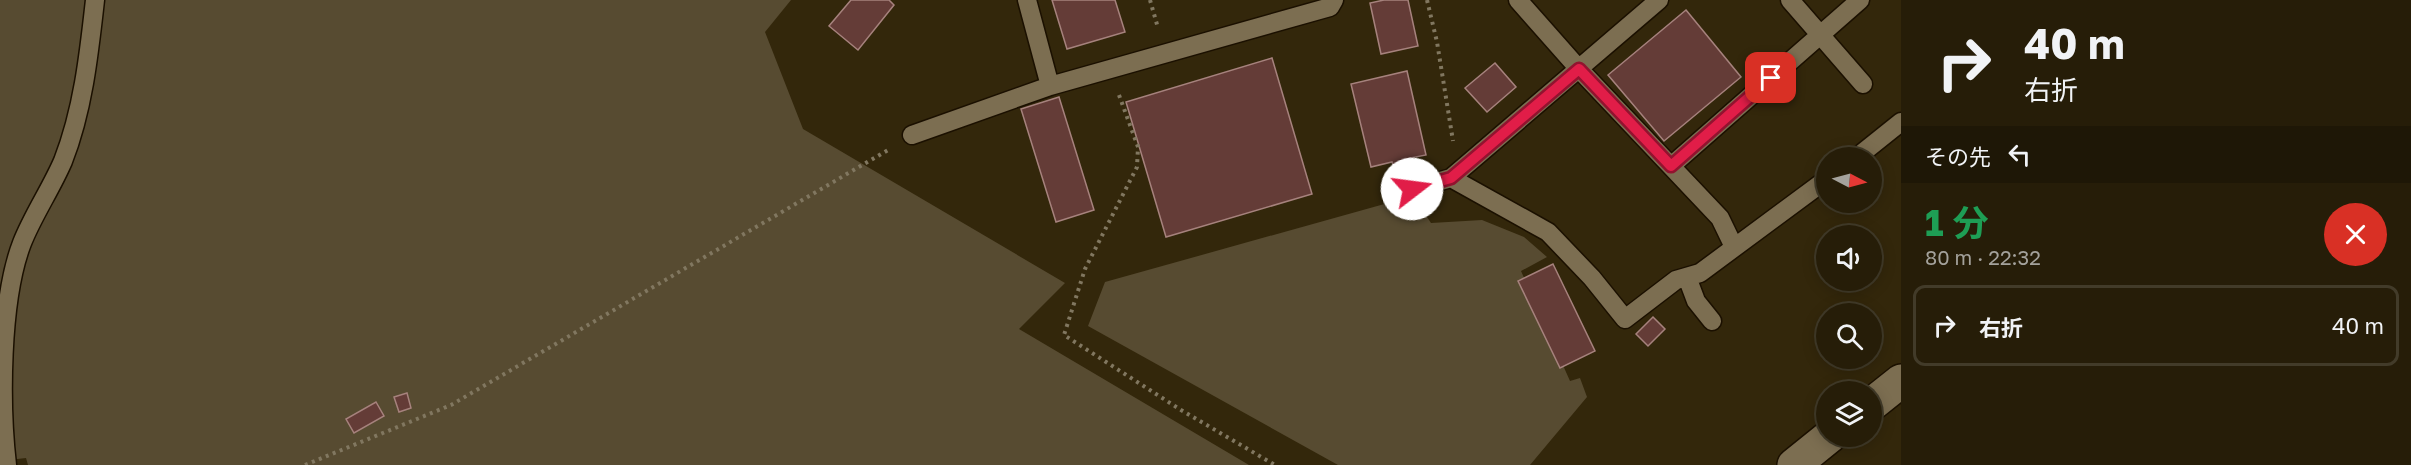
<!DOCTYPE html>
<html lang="ja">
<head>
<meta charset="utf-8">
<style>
  body { margin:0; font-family:"Golos Text","Noto Sans JP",sans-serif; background:#322a16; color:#f1f3f6; height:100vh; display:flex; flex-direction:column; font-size:22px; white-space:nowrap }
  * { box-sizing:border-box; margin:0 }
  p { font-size:20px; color:#a4a29c }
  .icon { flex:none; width:33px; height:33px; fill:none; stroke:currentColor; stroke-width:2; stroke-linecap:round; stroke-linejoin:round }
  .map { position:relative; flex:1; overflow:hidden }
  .panel { display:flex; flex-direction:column; background:#261d08; width:510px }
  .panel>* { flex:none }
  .guide { background:#261d08; color:#f1f3f6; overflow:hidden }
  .needle { width:39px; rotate:96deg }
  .fabs { position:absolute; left:1816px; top:147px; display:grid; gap:12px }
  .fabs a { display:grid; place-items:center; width:66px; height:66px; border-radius:50%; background:#261d08; box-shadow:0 3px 15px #0003,0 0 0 2px #423b29; font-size:30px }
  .pin { position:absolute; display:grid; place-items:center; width:51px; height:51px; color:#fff; margin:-26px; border-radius:12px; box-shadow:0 3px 9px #0006 }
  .me { position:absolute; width:66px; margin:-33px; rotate:75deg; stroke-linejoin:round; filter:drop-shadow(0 0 4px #0008) }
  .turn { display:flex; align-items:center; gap:21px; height:126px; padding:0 24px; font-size:27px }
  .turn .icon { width:78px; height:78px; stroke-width:2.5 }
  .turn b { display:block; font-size:42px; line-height:51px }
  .then { display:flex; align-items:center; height:57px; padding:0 24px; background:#0003; gap:12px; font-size:22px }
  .round { display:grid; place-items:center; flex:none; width:63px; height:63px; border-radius:32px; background:#322a16 }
  .summary { display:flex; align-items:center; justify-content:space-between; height:102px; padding:0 24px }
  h1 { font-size:36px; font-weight:700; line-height:45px; color:#1e9e55 }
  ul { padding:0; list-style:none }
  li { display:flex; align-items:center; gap:18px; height:81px; margin:0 12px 9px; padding:0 12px; border:3px solid #423b29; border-radius:12px }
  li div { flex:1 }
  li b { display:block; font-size:22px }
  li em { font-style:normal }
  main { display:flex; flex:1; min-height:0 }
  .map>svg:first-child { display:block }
  .green { fill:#574b31 }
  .building { fill:#643c37; stroke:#a6827d; stroke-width:1.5 }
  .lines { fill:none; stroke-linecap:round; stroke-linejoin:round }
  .lane-casing { stroke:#1b1000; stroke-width:21 }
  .street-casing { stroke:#1b1000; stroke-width:36 }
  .path { stroke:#817760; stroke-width:4; stroke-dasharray:3 4.5; stroke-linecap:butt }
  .lane { stroke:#7c6e51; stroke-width:18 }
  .street { stroke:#7c6e51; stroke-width:33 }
  .route-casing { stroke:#92132f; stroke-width:15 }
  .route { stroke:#e11d48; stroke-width:10 }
</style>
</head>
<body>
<main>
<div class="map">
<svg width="1901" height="465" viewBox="0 0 1901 465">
  <rect width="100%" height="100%" fill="#33270b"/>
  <path class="green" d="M 0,0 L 791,0 L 765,32 L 803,129 L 1065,283 L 1019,329 L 1249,465 L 28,465 L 26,458 L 0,461 Z
    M 1413,196 L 1431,223 L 1482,220 L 1524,237 L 1547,257 L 1521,271 L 1570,381 L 1580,378 L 1587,397 L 1530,465 L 1338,465 L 1088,326 L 1105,282 Z"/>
  <path class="building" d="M 851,0 L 889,0 L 894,5 L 858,50 L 829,26 Z
    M 1052,0 L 1115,0 L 1125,32 L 1067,49 Z
    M 1384,0 L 1408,0 L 1418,46 L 1381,54 L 1370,3 Z
    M 1686,10 L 1741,77 L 1664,141 L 1608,75 Z
    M 1272,58 L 1312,194 L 1166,237 L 1126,102 Z
    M 1495,63 L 1516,87 L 1487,112 L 1465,88 Z
    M 1407,71 L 1426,155 L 1405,159 L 1407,166 L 1394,168 L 1392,162 L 1371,167 L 1351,84 Z
    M 1059,97 L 1094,210 L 1056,222 L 1021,109 Z
    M 1553,264 L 1595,351 L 1560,368 L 1518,281 Z
    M 1653,317 L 1665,329 L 1648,346 L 1636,334 Z
    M 407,393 L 411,408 L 399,412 L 394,397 Z
    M 376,402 L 384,416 L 354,433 L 346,419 Z"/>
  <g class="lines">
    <defs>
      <path id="lane" d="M 1027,0 L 1050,86 L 1330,7 L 1334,0
        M 1518,0 L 1579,69 L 1720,218 L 1734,247
        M 1790,0 L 1863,84
        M 912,135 L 1050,86
        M 1856,158 L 1901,122
        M 1671,166 L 1860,0
        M 1451,178 L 1659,0
        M 1412,189 L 1451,178 L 1548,232 L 1592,278 L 1625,319 L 1676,280 L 1700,273 L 1827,179
        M 1687,277 L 1696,301 L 1712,321
        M 7,465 C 0,405 0,300 22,243 C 33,215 51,189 63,161 C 83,110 89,54 95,0"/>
      <path id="street" d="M 1872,404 L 1901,381
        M 1794,465 L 1830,436"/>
    </defs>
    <use href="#lane" class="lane-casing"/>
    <use href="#street" class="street-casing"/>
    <path class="path" d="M 1150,0 L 1158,28
      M 1427,0 L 1437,42 L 1453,141
      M 1119,95 L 1138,147 L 1137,167 L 1085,269 L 1064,335 L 1181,410 L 1275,465
      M 305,465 L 451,405 L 888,150"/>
    <use href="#lane" class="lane"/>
    <use href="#street" class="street"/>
  </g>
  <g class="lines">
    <defs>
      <path id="route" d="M 1412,189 L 1451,178 L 1579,69 L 1671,166 L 1771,78"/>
    </defs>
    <use href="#route" class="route-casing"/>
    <use href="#route" class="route"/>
  </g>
</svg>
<div class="fabs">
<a><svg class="needle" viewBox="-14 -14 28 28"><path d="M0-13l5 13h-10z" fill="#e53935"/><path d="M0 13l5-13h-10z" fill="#a4a29c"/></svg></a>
<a><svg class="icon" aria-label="sound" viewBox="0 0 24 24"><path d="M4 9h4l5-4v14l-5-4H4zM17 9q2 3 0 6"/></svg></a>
<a><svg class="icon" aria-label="search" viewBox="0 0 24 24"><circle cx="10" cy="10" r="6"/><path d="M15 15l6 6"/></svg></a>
<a><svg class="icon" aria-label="layers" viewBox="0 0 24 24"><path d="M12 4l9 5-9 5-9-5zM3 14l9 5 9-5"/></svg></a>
</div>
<div class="pin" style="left:1771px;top:78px;background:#d93025"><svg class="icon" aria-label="arrive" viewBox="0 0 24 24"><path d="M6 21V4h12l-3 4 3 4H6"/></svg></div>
<svg class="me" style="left:1412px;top:189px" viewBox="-20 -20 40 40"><circle r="19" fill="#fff"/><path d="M0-13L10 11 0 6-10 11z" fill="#e11d48"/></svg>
</div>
<section class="panel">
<div class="guide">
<div class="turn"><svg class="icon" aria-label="right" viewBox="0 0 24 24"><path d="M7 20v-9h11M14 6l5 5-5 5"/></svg><div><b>40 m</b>右折</div></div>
<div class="then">その先<svg class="icon" aria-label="left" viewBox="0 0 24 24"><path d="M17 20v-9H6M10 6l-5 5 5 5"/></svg></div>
</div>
<div class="summary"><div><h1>1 分</h1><p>80 m · 22:32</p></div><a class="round" style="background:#d93025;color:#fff"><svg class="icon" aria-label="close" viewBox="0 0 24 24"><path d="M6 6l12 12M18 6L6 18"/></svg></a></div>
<ul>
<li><svg class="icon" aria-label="right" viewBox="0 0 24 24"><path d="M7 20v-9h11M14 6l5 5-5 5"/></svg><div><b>右折</b></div><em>40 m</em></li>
</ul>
</section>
</main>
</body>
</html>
